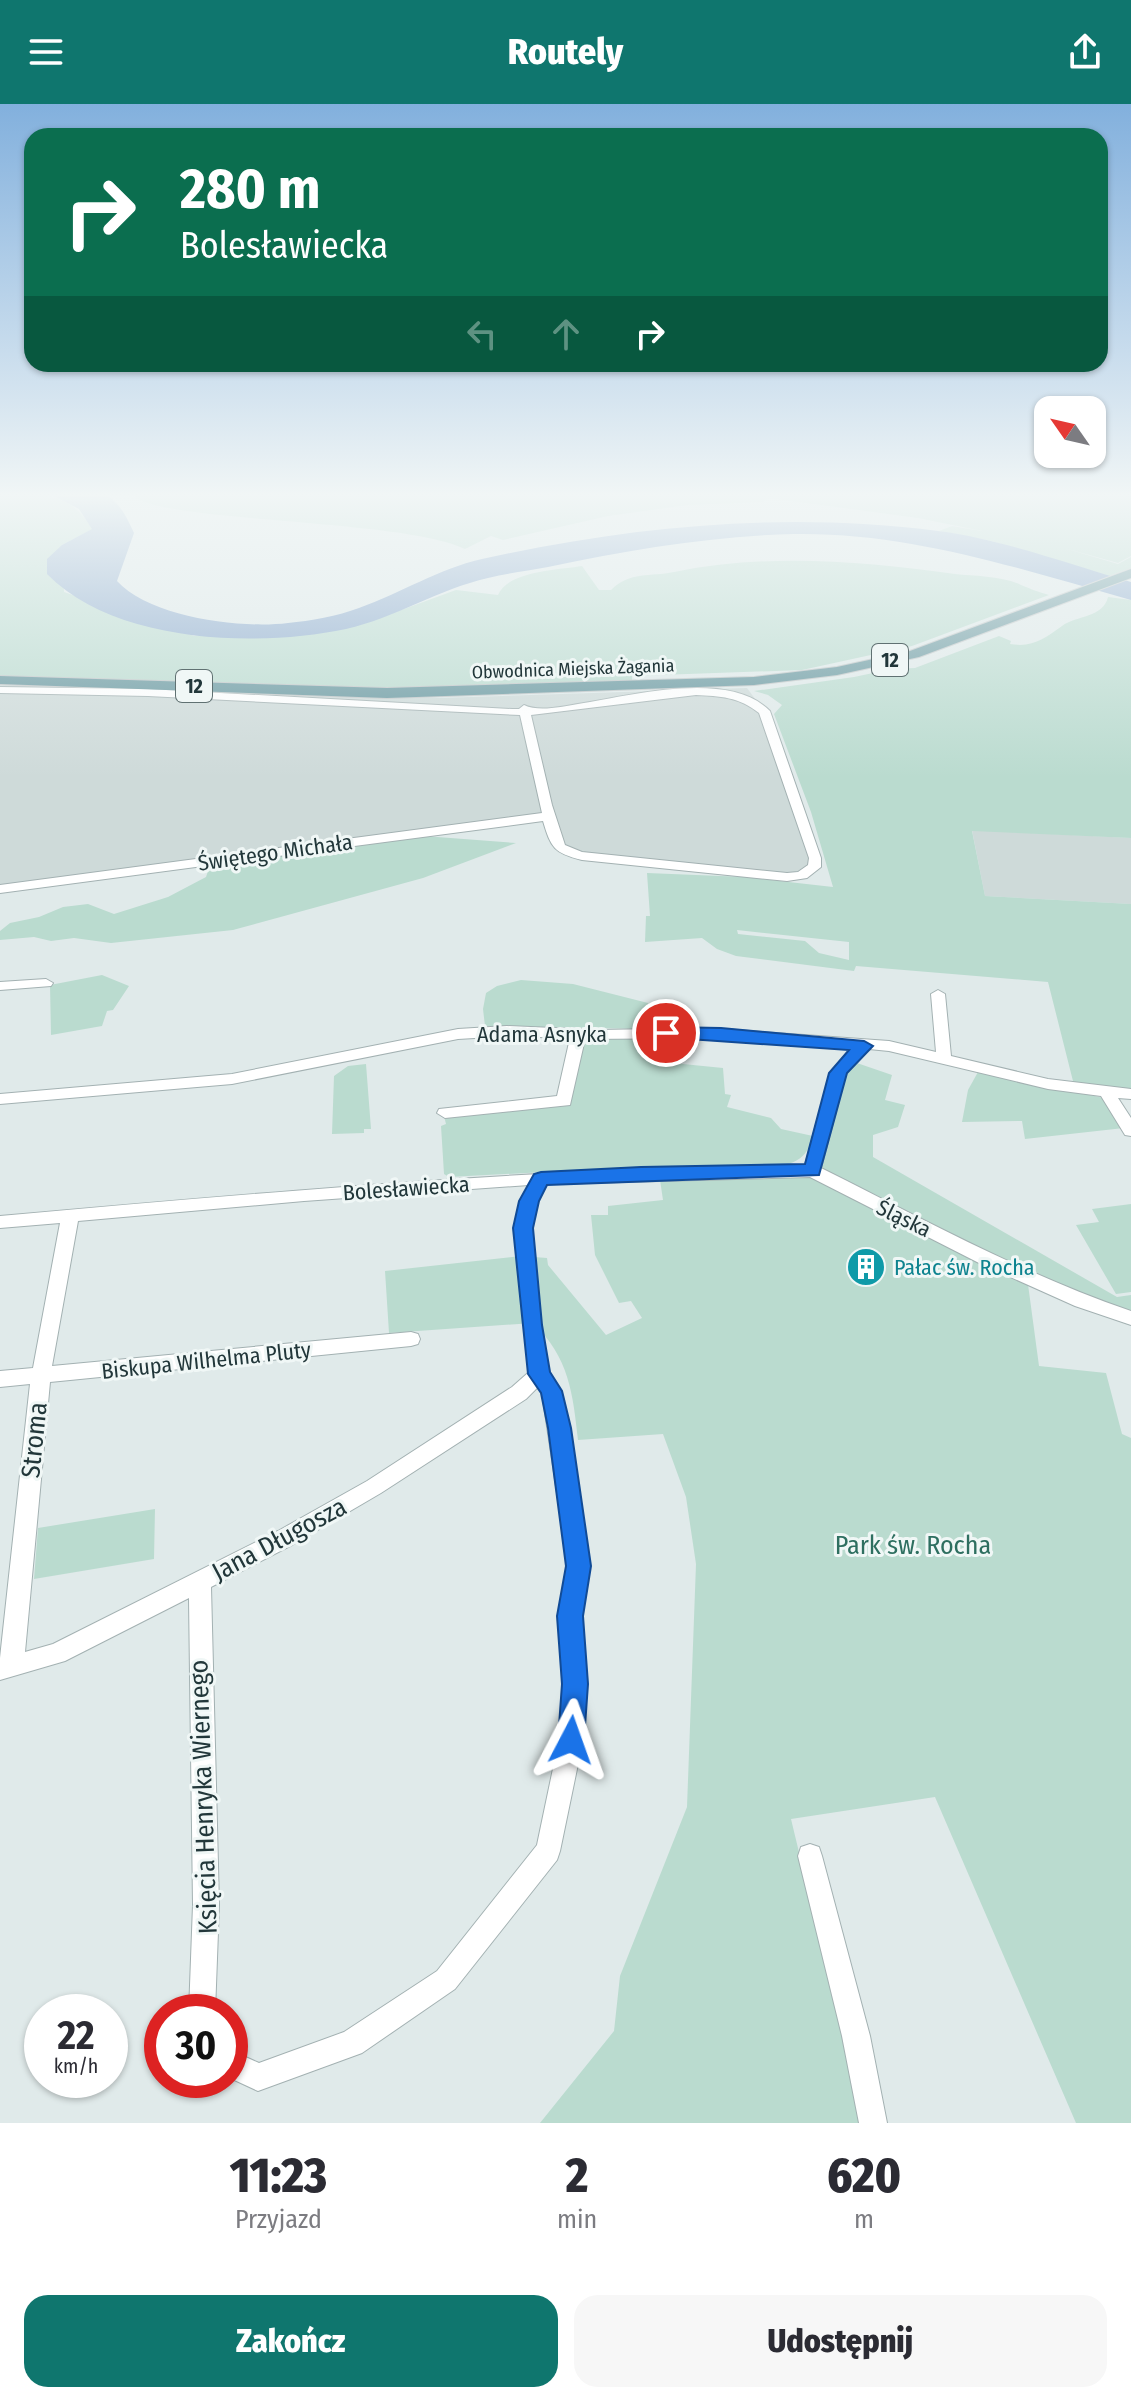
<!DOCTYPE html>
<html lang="pl">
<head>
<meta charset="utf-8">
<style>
  body { margin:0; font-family:"Fira Sans Condensed",sans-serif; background:#f7f7f7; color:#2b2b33; height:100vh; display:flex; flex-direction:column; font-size:30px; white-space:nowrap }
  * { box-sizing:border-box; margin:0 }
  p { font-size:26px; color:#7c7c81 }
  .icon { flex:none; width:44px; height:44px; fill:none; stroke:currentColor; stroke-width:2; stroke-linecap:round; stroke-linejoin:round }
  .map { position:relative; height:2019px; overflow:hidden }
  .side { display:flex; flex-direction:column; background:#fff; flex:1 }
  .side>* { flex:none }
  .guide { position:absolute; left:24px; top:24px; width:1084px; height:244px; border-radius:24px; box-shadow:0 2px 6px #0004; background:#0b6e4f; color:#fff; overflow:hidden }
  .needle { width:52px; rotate:304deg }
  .fabs { position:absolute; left:1034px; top:292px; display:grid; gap:16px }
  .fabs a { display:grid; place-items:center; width:72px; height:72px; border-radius:16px; background:#fff; box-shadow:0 2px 6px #0004; font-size:40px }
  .speed { position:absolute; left:24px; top:1890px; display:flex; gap:16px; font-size:40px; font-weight:700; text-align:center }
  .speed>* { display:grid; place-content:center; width:104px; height:104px; border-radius:50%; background:#fff; box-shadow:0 2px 6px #0004; line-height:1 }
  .speed small { font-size:20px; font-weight:400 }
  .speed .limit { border:12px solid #d22; background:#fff; color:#111 }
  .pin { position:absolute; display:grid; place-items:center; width:68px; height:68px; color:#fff; margin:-34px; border:4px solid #fff; border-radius:50%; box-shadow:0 2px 8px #0007 }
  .me { position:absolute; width:88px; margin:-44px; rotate:4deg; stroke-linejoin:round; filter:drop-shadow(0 0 6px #0008) }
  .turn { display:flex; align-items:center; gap:28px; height:168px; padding:0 24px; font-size:36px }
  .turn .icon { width:104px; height:104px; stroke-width:2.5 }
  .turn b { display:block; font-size:56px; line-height:68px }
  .lanes { display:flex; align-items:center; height:76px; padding:0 24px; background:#0003; justify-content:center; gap:40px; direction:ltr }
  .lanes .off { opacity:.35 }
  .eta { display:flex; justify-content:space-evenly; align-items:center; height:136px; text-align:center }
  .eta b { font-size:48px; font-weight:800; line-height:56px }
  .button { display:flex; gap:16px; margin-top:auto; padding:16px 24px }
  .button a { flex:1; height:92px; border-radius:24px; background:#0f766e; color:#fff; font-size:32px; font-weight:800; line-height:92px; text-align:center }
  .button a+a { background:#f7f7f7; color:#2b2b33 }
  header { display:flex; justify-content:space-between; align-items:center; height:104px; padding:0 24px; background:#0f766e; color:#fff; font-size:36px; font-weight:800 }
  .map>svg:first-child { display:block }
  .built { fill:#cedad9 }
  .green { fill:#badbcf; fill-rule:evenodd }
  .water { fill:#8aa9cd }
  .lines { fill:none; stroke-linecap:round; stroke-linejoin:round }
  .minor-casing { stroke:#a3b1b2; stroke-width:2 }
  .major-casing { stroke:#c1c7c8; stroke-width:2 }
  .minor { fill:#fff; fill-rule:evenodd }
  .major { fill:#66969e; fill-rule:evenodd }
  .route { fill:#1a73e8; stroke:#114b97; stroke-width:2 }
  .labels { text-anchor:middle; stroke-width:6; stroke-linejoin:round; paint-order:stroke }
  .far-street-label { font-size:18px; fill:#22373a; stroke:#f0f7f6 }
  .shield { fill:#f0f7f6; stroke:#607172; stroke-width:2 }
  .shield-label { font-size:20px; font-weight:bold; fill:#22373a }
  .street-label { font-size:22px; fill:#22373a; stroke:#f0f7f6 }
  .culture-label { font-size:22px; fill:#0d838f; stroke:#f0f7f6; text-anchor:start }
  .near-street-label { font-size:26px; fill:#22373a; stroke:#f0f7f6 }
  .near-park-label { font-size:26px; fill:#2e6f60; stroke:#f0f7f6 }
</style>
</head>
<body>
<header><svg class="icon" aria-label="menu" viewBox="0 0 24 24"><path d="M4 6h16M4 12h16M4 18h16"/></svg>Routely<svg class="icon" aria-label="share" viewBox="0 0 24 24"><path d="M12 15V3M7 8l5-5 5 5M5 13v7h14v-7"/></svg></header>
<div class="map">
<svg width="1131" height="2019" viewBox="0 0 1131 2019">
  <rect width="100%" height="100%" fill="#e0eaea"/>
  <path class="built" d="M 0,579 L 439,594 L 747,584 L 764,607 L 815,754 L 802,771 L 565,747 L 551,712 L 0,785 Z
    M 972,726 L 1131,734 L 1131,800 L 985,792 Z"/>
  <path class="green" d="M 0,392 C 44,392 66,385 93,425 L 62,441 L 64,488 L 194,532 L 393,509 L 456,486 L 498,491 C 508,467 558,466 582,462 L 599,486 L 611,486 C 630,467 650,473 674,468 C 768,449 860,457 955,470 C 974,472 1003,472 1021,481 C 1031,485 1038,488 1049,491 L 912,542 L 802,566 L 632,572 L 632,581 L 306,585 L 0,574 Z
    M 135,392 L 1131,392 L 1131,452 L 1118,459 L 1064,444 L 1118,460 L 1131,453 L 1131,464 L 1109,472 L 991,437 L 939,427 L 952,422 L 982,427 L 918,414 L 769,394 L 763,398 L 688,401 L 608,412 L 503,436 L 491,432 L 465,445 C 405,415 156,418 135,392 Z
    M 1108,493 L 1131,496 L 1131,734 L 972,727 L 985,792 L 1131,800 L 1131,989 L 1075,985 L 1048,878 L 856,862 L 854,867 L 736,852 L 717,845 L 702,834 L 645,838 L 646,812 L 650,812 L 647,769 L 745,773 L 833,783 L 811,708 L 774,610 L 782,601 L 768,591 L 754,587 L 854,573 L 892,565 L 915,564 L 999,532 L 1011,537 L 1010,540 C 1033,544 1045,534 1062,522 C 1077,511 1103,514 1108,493 ZM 737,826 L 849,838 L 849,856 L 819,849 L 805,837 L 738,830 Z
    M 424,732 L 516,739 L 423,774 L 233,826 L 111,839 L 74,834 L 51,837 L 34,833 L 0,836 L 0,827 L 10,819 L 39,813 L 63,803 L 88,800 L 114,810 L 168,793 L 206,773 L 210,761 Z
    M 102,871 L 129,882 L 113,906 L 107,907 L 102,922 L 51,931 L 50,881 Z
    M 521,876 L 573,880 L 648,899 L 648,925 L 485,922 L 483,905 L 486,889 L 497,882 Z
    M 679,933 L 673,959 L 723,964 L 725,990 L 731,991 L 727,1003 L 771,1014 L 781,1025 L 813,1032 C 808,1053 796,1060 776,1062 L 814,1066 L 844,968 L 854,958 L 892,971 L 885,996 L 905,1001 L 898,1023 L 873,1031 L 873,1053 L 1117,1193 L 1131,1191 L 1131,1208 L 1027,1173 L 1039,1262 L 1106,1269 L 1122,1330 L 1131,1334 L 1131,2019 L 1076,2019 L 935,1693 L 791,1715 L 864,2019 L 540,2019 L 614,1927 L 620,1872 L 687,1703 L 696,1460 L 686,1393 L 663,1330 L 578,1336 C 573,1290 569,1253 533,1219 L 389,1229 L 385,1167 L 521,1152 L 547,1154 L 548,1161 L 606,1231 L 642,1214 L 631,1197 L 619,1199 L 595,1151 L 591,1111 L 608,1111 L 608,1102 L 663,1096 L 660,1076 L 545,1074 L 545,1068 L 449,1073 L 444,1070 L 441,1022 L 446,1020 L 444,1012 L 559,1000 L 582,934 Z
    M 366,960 L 371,1025 L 364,1025 L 364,1029 L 332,1030 L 334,972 L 348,962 Z
    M 978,968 L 1104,994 L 1124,1024 L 1025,1035 L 1022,1017 L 962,1018 L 968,986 Z
    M 1131,1100 L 1131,1188 L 1116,1190 L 1076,1121 L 1099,1118 L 1092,1105 Z
    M 155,1405 L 154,1455 L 34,1475 L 38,1424 Z"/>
  <path class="water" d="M 54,392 L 108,392 C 122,402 127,414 134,429 L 117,477 C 150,513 240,525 288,519 C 310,517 338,512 359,504 C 401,489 438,465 482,455 C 631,422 786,407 938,427 C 1001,435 1069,460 1131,478 L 1131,496 C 1020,465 910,428 794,430 C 711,432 629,446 548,463 C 528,467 508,469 488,474 C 439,485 395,514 346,525 C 256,544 114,539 47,470 L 47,455 L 62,441 L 92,425 L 79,405 Z"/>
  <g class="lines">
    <defs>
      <path id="minor" d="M 0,583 L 148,585 L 512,605 L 519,605 L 524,601 C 538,608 561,603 578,600 C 630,592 729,565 770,607 L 821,754 L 821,763 L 807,774 L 787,777 L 582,756 C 554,749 551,744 543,717 L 0,789 L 0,781 L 542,709 L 520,611 L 148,592 L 0,589 ZM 696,591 C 720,592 739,593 759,609 L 809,754 L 808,761 L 798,768 L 787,769 L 582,748 L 565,741 L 552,701 L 531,611 Z
        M 46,875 L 53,879 L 51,882 L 0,886 L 0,878 Z
        M 938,886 L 945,890 L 951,952 L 1048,975 L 1131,985 L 1131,995 L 1118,994 L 1131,1014 L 1131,1032 L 1125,1031 L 1101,992 L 1048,985 L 889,947 L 869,945 L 846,970 L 821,1064 C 923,1115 1023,1170 1131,1207 L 1131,1221 L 1075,1202 L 979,1159 L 810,1073 L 547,1080 L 538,1097 L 532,1124 L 541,1221 L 548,1268 L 561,1287 L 569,1324 L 590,1462 L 581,1512 L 586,1580 L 583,1636 L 560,1747 L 557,1756 L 455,1885 L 362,1949 L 258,1987 L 230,1974 L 230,1946 L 259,1959 L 344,1928 L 437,1867 L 537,1741 L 559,1636 L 564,1580 L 559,1512 L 568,1462 L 542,1289 L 538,1283 L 526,1295 L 381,1389 L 292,1441 L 211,1483 L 219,1801 L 215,1908 L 189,1908 L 193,1801 L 189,1494 L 65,1557 L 0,1576 L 0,1554 L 30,1280 L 0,1283 L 0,1267 L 33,1264 L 60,1119 L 0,1124 L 0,1112 C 268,1088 536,1064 805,1061 L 830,969 L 852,944 L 708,934 L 585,935 L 570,1001 L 445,1014 L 437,1009 L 439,1005 L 557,992 L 570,934 L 507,932 L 458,935 L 232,980 L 0,1000 L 0,990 L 232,970 L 458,925 L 507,922 L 599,926 L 708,924 L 889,937 L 936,948 L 931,890 ZM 529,1081 L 520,1097 L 514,1124 L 529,1268 L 512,1283 L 367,1377 L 278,1427 L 53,1540 L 25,1548 L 50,1278 L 411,1242 L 418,1240 L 420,1235 L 418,1230 L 411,1228 L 52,1262 L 78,1117 L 304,1097 Z
        M 810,1740 L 819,1743 L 822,1752 L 870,1932 L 887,2019 L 859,2019 L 842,1932 L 798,1752 L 801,1743 Z"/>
      <path id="major" d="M 1131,465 L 1131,474 L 919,553 L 837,571 L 754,581 L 387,594 L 0,580 L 0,572 L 387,584 L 754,573 L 837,563 L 910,547 Z"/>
    </defs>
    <use href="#minor" class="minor-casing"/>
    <use href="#major" class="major-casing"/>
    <use href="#minor" class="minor"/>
    <use href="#major" class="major"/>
  </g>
  <linearGradient id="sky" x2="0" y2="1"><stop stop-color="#82b0dd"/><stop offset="0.58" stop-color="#f1f6f6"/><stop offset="1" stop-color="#f1f6f6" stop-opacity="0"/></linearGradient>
  <rect width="1131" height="674" fill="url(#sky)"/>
  <path class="route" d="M 666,923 L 721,924 L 864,937 L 873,942 L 847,969 L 819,1071 L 547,1081 L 539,1097 L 533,1124 L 542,1221 L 550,1268 L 562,1287 L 571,1324 L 591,1462 L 583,1512 L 588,1580 L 584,1636 L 580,1646 L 571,1649 L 562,1646 L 558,1636 L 562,1580 L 557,1512 L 566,1462 L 548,1324 L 541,1289 L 528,1270 L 513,1124 L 519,1097 L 534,1070 L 541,1068 L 641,1063 L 805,1060 L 829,969 L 849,946 L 660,933 L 657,929 Z"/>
  <defs>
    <symbol id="building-disc" viewBox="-11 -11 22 22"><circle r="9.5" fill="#0f9aa8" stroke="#f0f7f6"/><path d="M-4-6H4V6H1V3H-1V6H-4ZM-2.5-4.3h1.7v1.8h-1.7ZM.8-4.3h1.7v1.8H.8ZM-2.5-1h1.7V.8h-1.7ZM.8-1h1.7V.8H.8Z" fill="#fff"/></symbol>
  </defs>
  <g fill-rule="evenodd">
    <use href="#building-disc" x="844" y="1141" width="44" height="44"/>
  </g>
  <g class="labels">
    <g class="far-street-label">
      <text transform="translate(573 565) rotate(-2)" y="6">Obwodnica Miejska Żagania</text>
    </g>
    <g class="shield">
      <rect x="872" y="540" width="36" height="32" rx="6"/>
      <rect x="176" y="566" width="36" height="32" rx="6"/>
    </g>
    <g class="shield-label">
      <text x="890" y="563">12</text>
      <text x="194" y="589">12</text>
    </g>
    <g class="street-label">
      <text transform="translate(275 748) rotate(-8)" y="8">Świętego Michała</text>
      <text x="542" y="938">Adama Asnyka</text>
      <text transform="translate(406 1084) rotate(-4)" y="8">Bolesławiecka</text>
      <text transform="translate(904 1114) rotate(26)" y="8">Śląska</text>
      <text transform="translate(206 1256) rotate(-6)" y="8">Biskupa Wilhelma Pluty</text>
    </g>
    <g class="culture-label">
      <text x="894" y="1171">Pałac św. Rocha</text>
    </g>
    <g class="near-street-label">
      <text transform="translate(34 1336) rotate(-84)" y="9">Stroma</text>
      <text transform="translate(279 1435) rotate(-28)" y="9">Jana Długosza</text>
      <text transform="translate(203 1693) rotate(-92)" y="9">Księcia Henryka Wiernego</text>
    </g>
    <g class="near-park-label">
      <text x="913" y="1450">Park św. Rocha</text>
    </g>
  </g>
</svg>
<div class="fabs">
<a><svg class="needle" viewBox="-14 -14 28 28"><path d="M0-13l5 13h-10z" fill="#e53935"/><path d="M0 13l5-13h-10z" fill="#7c7c81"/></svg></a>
</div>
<div class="speed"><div>22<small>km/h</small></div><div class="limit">30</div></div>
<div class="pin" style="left:666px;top:929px;background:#d93025"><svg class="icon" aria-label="arrive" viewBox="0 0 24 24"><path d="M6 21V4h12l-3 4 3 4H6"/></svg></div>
<svg class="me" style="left:571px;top:1636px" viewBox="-20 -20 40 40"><path d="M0-17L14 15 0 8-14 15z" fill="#1a73e8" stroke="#fff" stroke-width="4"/></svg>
<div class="guide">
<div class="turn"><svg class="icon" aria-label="right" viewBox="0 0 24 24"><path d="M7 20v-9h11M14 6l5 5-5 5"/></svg><div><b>280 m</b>Bolesławiecka</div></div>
<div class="lanes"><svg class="icon off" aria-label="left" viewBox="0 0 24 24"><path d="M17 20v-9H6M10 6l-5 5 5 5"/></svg><svg class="icon off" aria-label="ahead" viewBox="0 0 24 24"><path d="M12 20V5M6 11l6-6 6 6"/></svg><svg class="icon" aria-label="right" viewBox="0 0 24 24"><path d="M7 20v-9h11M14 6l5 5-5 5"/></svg></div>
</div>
</div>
<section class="side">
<div class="eta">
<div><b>11:23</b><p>Przyjazd</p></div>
<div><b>2</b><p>min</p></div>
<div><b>620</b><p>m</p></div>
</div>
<div class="button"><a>Zakończ</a><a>Udostępnij</a></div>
</section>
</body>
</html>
